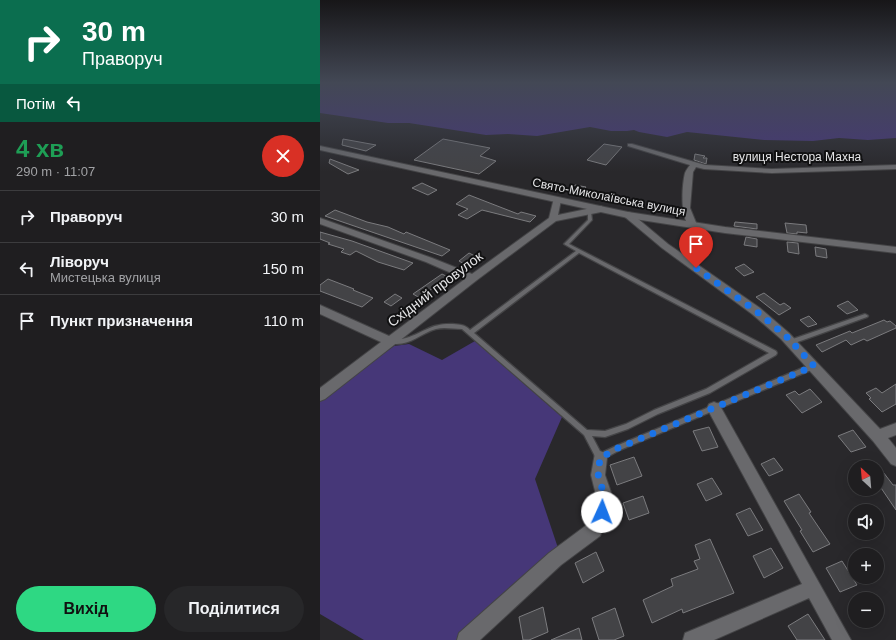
<!DOCTYPE html>
<html lang="uk">
<head>
<meta charset="utf-8">
<style>
  body { margin:0; font-family:Helvetica,sans-serif; background:#272729; color:#f1f3f6; height:100vh; display:flex; flex-direction:column; font-size:15px; white-space:nowrap }
  * { box-sizing:border-box; margin:0 }
  p { font-size:13px; color:#a1a2a5 }
  .icon { flex:none; width:22px; height:22px; fill:none; stroke:currentColor; stroke-width:2; stroke-linecap:round; stroke-linejoin:round }
  .map { position:relative; flex:1; overflow:hidden }
  .drawer { display:flex; flex-direction:column; background:#1f1e20; width:320px }
  .drawer>* { flex:none }
  .hud { background:#0b6e4f; color:#fff; overflow:hidden }
  .needle { width:26px; rotate:334deg }
  .tools { position:absolute; left:528px; top:460px; display:grid; gap:8px }
  .tools a { display:grid; place-items:center; width:36px; height:36px; border-radius:50%; background:#1f1e20; box-shadow:0 4px 16px #0002,0 0 0 1px #3c3c3e; font-size:20px }
  .pin { position:absolute; display:grid; place-items:center; width:34px; height:34px; color:#fff; margin:-41px -17px; border-radius:50% 50% 50% 0; rotate:-45deg; box-shadow:0 0 4px #0007 }
  .pin .icon { rotate:45deg }
  .me { position:absolute; width:44px; margin:-22px; rotate:2deg; stroke-linejoin:round; filter:drop-shadow(0 0 3px #0008) }
  .turn { display:flex; align-items:center; gap:14px; height:84px; padding:0 16px; font-size:18px }
  .turn .icon { width:52px; height:52px; stroke-width:2.5 }
  .turn b { display:block; font-size:28px; line-height:34px }
  .then { display:flex; align-items:center; height:38px; padding:0 16px; background:#0003; gap:8px; font-size:15px }
  .round { display:grid; place-items:center; flex:none; width:42px; height:42px; border-radius:21px; background:#272729 }
  .headline { display:flex; align-items:center; justify-content:space-between; height:68px; padding:0 16px }
  h1 { font-size:24px; font-weight:600; line-height:30px; color:#1e9e55 }
  .primary-button { display:flex; gap:8px; margin-top:auto; padding:8px 16px }
  .primary-button a { flex:1; height:46px; border-radius:24px; background:#2ed883; color:#111; font-size:16px; font-weight:600; line-height:46px; text-align:center }
  .primary-button a+a { background:#272729; color:#f1f3f6 }
  ul { padding:0; list-style:none }
  li { display:flex; align-items:center; gap:12px; height:52px; padding:0 16px; border-top:1px solid #3c3c3e }
  li div { flex:1 }
  li b { display:block; font-size:15px }
  li em { font-style:normal }
  main { display:flex; flex:1; min-height:0 }
  .map>svg:first-child { display:block }
  .green { fill:#463778 }
  .building { fill:#434346; stroke:#7b7b7e }
  .lines { fill:none; stroke-linecap:round; stroke-linejoin:round }
  .service-casing { stroke:#444446; stroke-width:2.5 }
  .minor-casing { stroke:#444446; stroke-width:2 }
  .tertiary-casing { stroke:#444446; stroke-width:2 }
  .service { fill:#69696c; fill-rule:evenodd }
  .minor { fill:#69696c; fill-rule:evenodd }
  .tertiary { fill:#69696c; fill-rule:evenodd }
  .route { stroke:#1a73e8; stroke-width:7; stroke-dasharray:0 12.6 }
  .labels { text-anchor:middle; stroke-width:4; stroke-linejoin:round; paint-order:stroke }
  .far-street-label { font-size:12px; fill:#e5e5e7; stroke:#111112 }
  .street-label { font-size:14px; fill:#e5e5e7; stroke:#111112 }
</style>
</head>
<body>
<main>
<section class="drawer">
<div class="hud">
<div class="turn"><svg class="icon" aria-label="right" viewBox="0 0 24 24"><path d="M7 20v-9h11M14 6l5 5-5 5"/></svg><div><b>30 m</b>Праворуч</div></div>
<div class="then">Потім<svg class="icon" aria-label="left" viewBox="0 0 24 24"><path d="M17 20v-9H6M10 6l-5 5 5 5"/></svg></div>
</div>
<div class="headline"><div><h1>4 хв</h1><p>290 m · 11:07</p></div><a class="round" style="background:#d93025;color:#fff"><svg class="icon" aria-label="close" viewBox="0 0 24 24"><path d="M6 6l12 12M18 6L6 18"/></svg></a></div>
<ul>
<li><svg class="icon" aria-label="right" viewBox="0 0 24 24"><path d="M7 20v-9h11M14 6l5 5-5 5"/></svg><div><b>Праворуч</b></div><em>30 m</em></li>
<li><svg class="icon" aria-label="left" viewBox="0 0 24 24"><path d="M17 20v-9H6M10 6l-5 5 5 5"/></svg><div><b>Ліворуч</b><p>Мистецька вулиця</p></div><em>150 m</em></li>
<li><svg class="icon" aria-label="arrive" viewBox="0 0 24 24"><path d="M6 21V4h12l-3 4 3 4H6"/></svg><div><b>Пункт призначення</b></div><em>110 m</em></li>
</ul>
<div class="primary-button"><a>Вихід</a><a>Поділитися</a></div>
</section>
<div class="map">
<svg width="576" height="640" viewBox="0 0 576 640">
  <rect width="100%" height="100%" fill="#29282b"/>
  <path class="green" d="M 0,82 L 576,82 L 576,138 L 548,140 L 519,138 L 493,141 L 444,140 L 367,132 L 347,137 L 319,132 L 314,130 L 307,131 L 291,131 L 270,127 L 217,136 L 188,134 L 166,135 L 89,123 L 68,123 L 0,113 Z
    M 155,341 L 242,417 L 215,479 L 238,548 L 197,581 L 171,605 L 139,640 L 44,640 L 0,614 L 0,400 L 74,346 L 89,344 L 122,360 Z"/>
  <path class="building" d="M 23,139 L 56,145 L 46,151 L 22,145 Z
    M 123,139 L 170,148 L 160,156 L 176,161 L 159,174 L 94,160 Z
    M 284,144 L 302,147 L 286,165 L 267,160 Z
    M 375,154 L 385,156 L 383,158 L 387,158 L 386,164 L 374,160 Z
    M 10,159 L 39,170 L 28,174 L 9,163 Z
    M 102,183 L 117,190 L 108,195 L 92,188 Z
    M 255,185 L 266,187 L 260,195 L 248,192 Z
    M 149,195 L 198,214 L 201,212 L 216,216 L 210,222 L 162,210 L 147,219 L 138,215 L 148,209 L 136,204 Z
    M 15,210 L 47,222 L 68,227 L 84,234 L 86,232 L 130,250 L 122,256 L 5,216 Z
    M 415,222 L 437,224 L 437,229 L 414,226 Z
    M 465,223 L 486,225 L 487,233 L 477,232 L 477,234 L 467,233 Z
    M 0,232 L 32,241 L 93,263 L 84,270 L 58,262 L 36,251 L 30,255 L 21,252 L 24,249 L 8,244 L 10,243 L 0,239 Z
    M 426,237 L 437,239 L 437,247 L 424,245 Z
    M 467,242 L 478,243 L 479,254 L 468,252 Z
    M 495,247 L 506,249 L 507,258 L 496,256 Z
    M 149,253 L 159,258 L 148,266 L 139,261 Z
    M 424,264 L 434,272 L 424,276 L 415,268 Z
    M 122,274 L 134,280 L 124,287 L 117,282 L 118,284 L 100,298 L 93,294 Z
    M 8,279 L 34,289 L 33,290 L 53,298 L 42,307 L 0,291 L 0,285 Z
    M 444,293 L 460,305 L 464,303 L 471,308 L 459,315 L 436,297 Z
    M 75,294 L 82,298 L 71,306 L 64,302 Z
    M 528,301 L 538,310 L 527,314 L 517,306 Z
    M 489,316 L 497,324 L 488,327 L 480,320 Z
    M 564,320 L 567,322 L 570,321 L 576,326 L 576,328 L 547,341 L 544,339 L 531,345 L 526,340 L 502,352 L 496,345 L 530,331 L 532,333 Z
    M 576,384 L 576,404 L 562,412 L 549,399 L 551,398 L 546,393 L 556,388 L 562,393 Z
    M 490,389 L 502,402 L 482,413 L 466,395 L 475,391 L 479,395 Z
    M 389,427 L 398,447 L 382,451 L 373,431 Z
    M 533,430 L 546,447 L 531,452 L 518,436 Z
    M 314,457 L 322,476 L 297,485 L 290,465 Z
    M 454,458 L 463,470 L 449,476 L 441,464 Z
    M 557,464 L 573,485 L 576,485 L 576,510 L 557,482 Z
    M 392,478 L 402,494 L 386,501 L 377,484 Z
    M 479,494 L 491,512 L 489,513 L 510,544 L 493,552 L 480,531 L 482,530 L 464,501 Z
    M 323,496 L 329,513 L 309,520 L 303,503 Z
    M 430,508 L 443,530 L 428,536 L 416,514 Z
    M 390,539 L 414,593 L 363,613 L 362,609 L 332,623 L 323,600 L 353,586 L 351,579 L 378,569 L 374,561 L 380,559 L 375,545 Z
    M 451,548 L 463,568 L 444,578 L 433,556 Z
    M 276,552 L 284,571 L 263,583 L 255,563 Z
    M 522,561 L 537,585 L 520,592 L 506,568 Z
    M 223,607 L 228,632 L 209,640 L 203,640 L 199,617 Z
    M 295,608 L 304,636 L 294,640 L 279,640 L 272,618 Z
    M 488,614 L 505,640 L 477,640 L 468,626 Z
    M 259,628 L 262,640 L 231,640 Z"/>
  <g class="lines">
    <defs>
      <path id="service" d="M 268,211 L 269,211 L 271,212 L 272,220 L 249,244 L 456,351 L 457,353 L 456,355 L 390,393 L 338,414 L 308,429 L 285,437 L 272,436 L 281,453 L 296,446 L 492,364 L 496,364 L 497,366 L 496,368 L 300,450 L 280,461 L 277,460 L 264,435 L 142,329 C 133,329 124,327 116,329 C 98,334 89,348 68,343 L 67,341 L 68,339 C 74,338 80,340 86,338 C 105,332 111,323 133,324 C 141,325 144,324 150,330 L 256,251 L 244,244 L 268,220 ZM 259,253 L 449,353 L 386,389 L 334,410 L 306,424 L 285,431 L 267,430 L 154,333 Z
        M 545,314 L 547,315 L 548,316 L 547,317 L 472,344 L 470,344 L 469,342 L 470,340 Z"/>
      <path id="minor" d="M 308,144 L 312,144 L 385,165 L 452,169 L 576,165 L 576,169 L 452,173 L 384,169 L 376,167 L 373,172 L 370,208 L 377,225 L 373,228 C 359,224 362,185 365,173 C 366,170 368,168 370,165 L 308,146 Z
        M 234,198 L 237,198 L 241,200 L 238,215 L 281,206 L 285,209 L 281,212 L 236,221 L 157,280 L 5,399 L 0,401 L 0,388 L 61,342 L 0,314 L 0,305 L 69,336 L 145,279 L 106,262 L 0,224 L 0,218 L 112,258 L 152,274 L 229,218 Z
        M 308,212 L 311,213 L 348,244 L 440,308 L 469,333 L 560,429 L 576,423 L 576,435 L 568,438 L 576,448 L 576,466 L 571,464 L 553,441 L 461,339 L 432,314 L 342,248 L 305,217 L 304,215 Z
        M 394,402 L 399,404 L 531,640 L 512,640 L 489,598 L 394,640 L 363,640 L 365,633 L 482,584 L 389,412 L 387,408 L 389,404 Z
        M 280,451 L 285,453 L 287,458 L 285,475 L 292,495 L 290,512 L 280,536 L 241,565 L 160,640 L 137,640 L 139,633 L 229,553 L 268,524 L 274,511 L 276,495 L 271,475 L 275,453 Z"/>
      <path id="tertiary" d="M 0,146 L 308,212 L 405,227 L 576,247 L 576,253 L 405,233 L 308,218 L 0,150 Z"/>
    </defs>
    <use href="#service" class="service-casing"/>
    <use href="#minor" class="minor-casing"/>
    <use href="#tertiary" class="tertiary-casing"/>
    <use href="#service" class="service"/>
    <use href="#minor" class="minor"/>
    <use href="#tertiary" class="tertiary"/>
  </g>
  <linearGradient id="sky" x2="0" y2="1"><stop stop-color="#171618"/><stop offset="0.48" stop-color="#434855"/><stop offset="1" stop-color="#434855" stop-opacity="0"/></linearGradient>
  <rect width="576" height="172" fill="url(#sky)"/>
  <g class="lines">
    <path class="route" d="M 282,512 L 284,495 L 278,474 L 280,458 L 298,448 L 494,366 L 466,336 L 436,311 L 376,268"/>
  </g>
  <g class="labels">
    <g class="far-street-label">
      <text x="477" y="161">вулиця Нестора Махна</text>
      <text transform="translate(289 197) rotate(11)" y="4">Свято-Миколаївська вулиця</text>
    </g>
    <g class="street-label">
      <text transform="translate(115 289) rotate(-37)" y="5">Східний провулок</text>
    </g>
  </g>
</svg>
<div class="tools">
<a><svg class="needle" viewBox="-14 -14 28 28"><path d="M0-13l5 13h-10z" fill="#e53935"/><path d="M0 13l5-13h-10z" fill="#a1a2a5"/></svg></a>
<a><svg class="icon" aria-label="sound" viewBox="0 0 24 24"><path d="M4 9h4l5-4v14l-5-4H4zM17 9q2 3 0 6"/></svg></a>
<a>+</a>
<a>−</a>
</div>
<div class="pin" style="left:376px;top:268px;background:#d93025"><svg class="icon" aria-label="arrive" viewBox="0 0 24 24"><path d="M6 21V4h12l-3 4 3 4H6"/></svg></div>
<svg class="me" style="left:282px;top:512px" viewBox="-20 -20 40 40"><circle r="19" fill="#fff"/><path d="M0-13L10 11 0 6-10 11z" fill="#1a73e8"/></svg>
</div>
</main>
</body>
</html>
